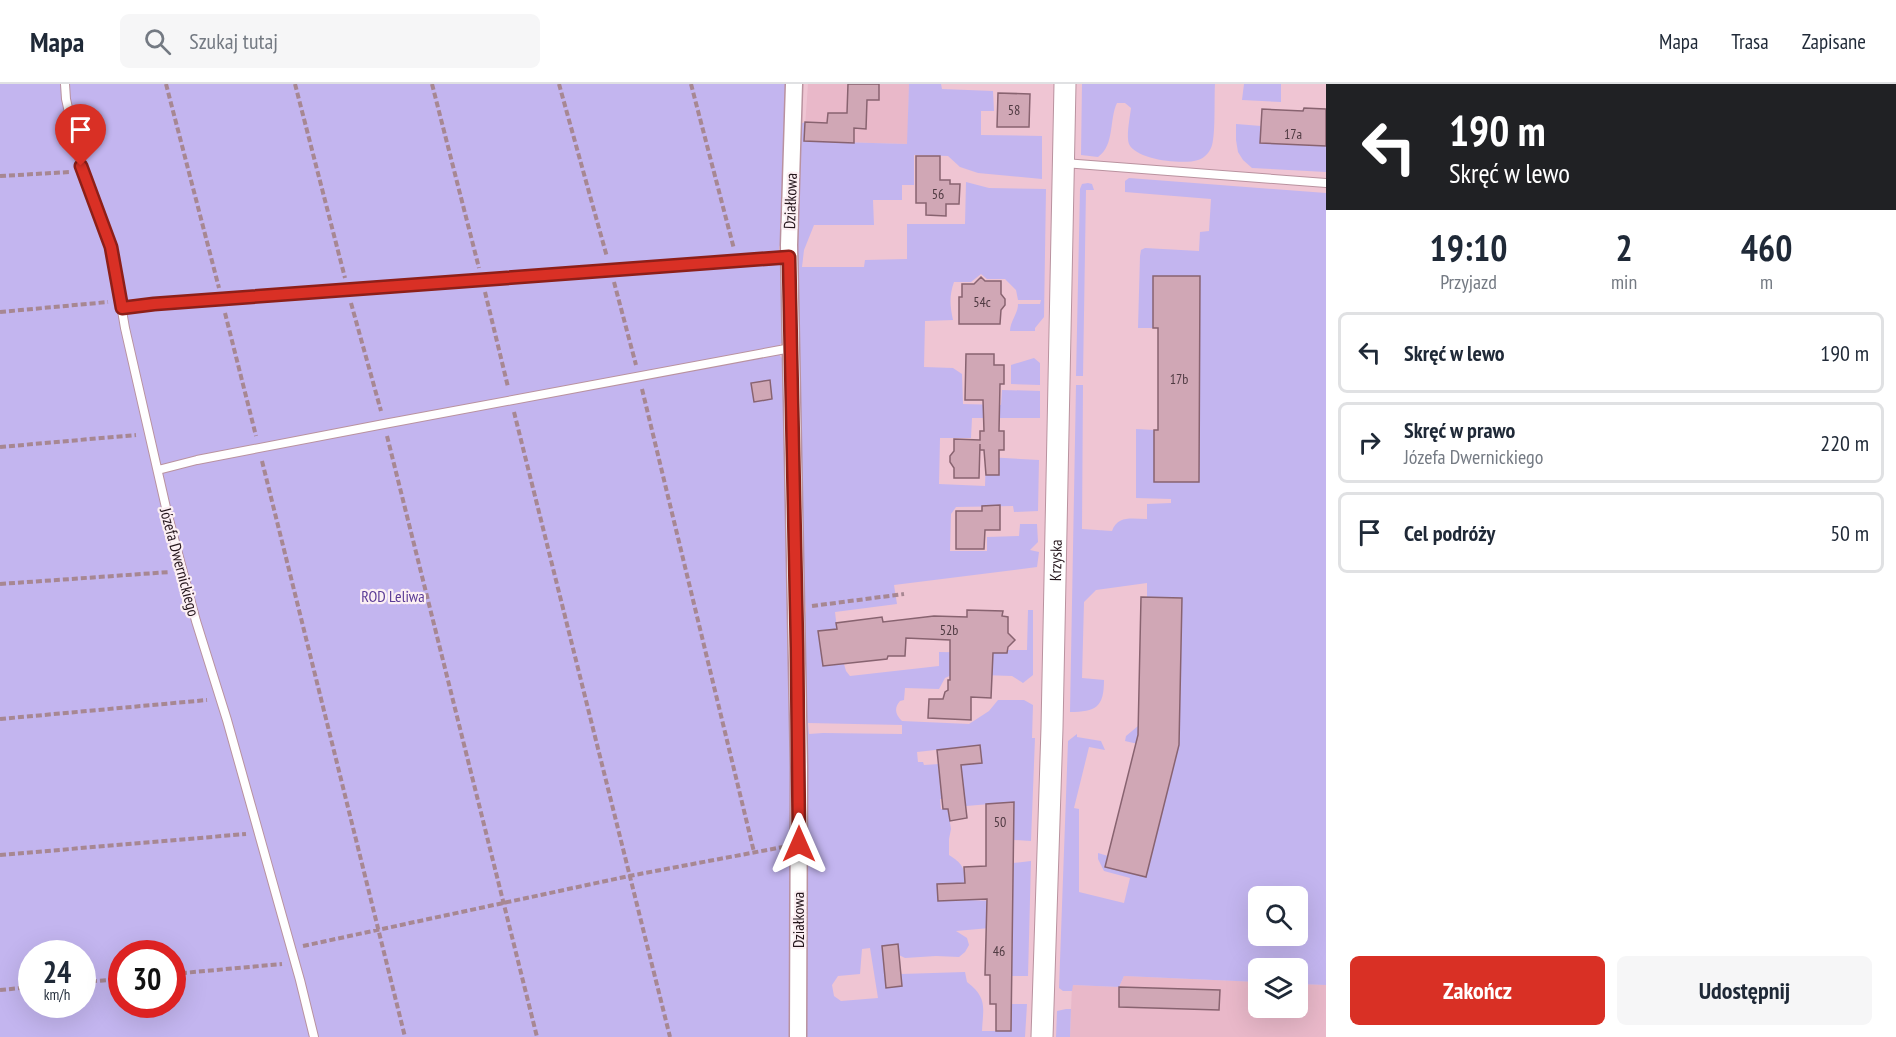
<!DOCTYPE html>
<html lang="pl">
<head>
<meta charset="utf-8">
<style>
  body { margin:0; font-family:"PT Sans Narrow",sans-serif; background:#f6f6f7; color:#1f2937; height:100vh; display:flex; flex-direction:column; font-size:22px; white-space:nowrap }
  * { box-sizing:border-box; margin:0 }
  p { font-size:20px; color:#747a83 }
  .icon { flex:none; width:33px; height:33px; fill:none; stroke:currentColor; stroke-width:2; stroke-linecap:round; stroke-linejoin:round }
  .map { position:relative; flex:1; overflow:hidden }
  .details { display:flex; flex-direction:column; background:#fff; width:570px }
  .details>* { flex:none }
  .guide { background:#202124; color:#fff; overflow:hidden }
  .tools { position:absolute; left:1248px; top:802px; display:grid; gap:12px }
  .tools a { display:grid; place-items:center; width:60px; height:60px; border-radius:9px; background:#fff; box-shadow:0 6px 24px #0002; font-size:30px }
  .speed { position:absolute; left:18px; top:856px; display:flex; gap:12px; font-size:30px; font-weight:700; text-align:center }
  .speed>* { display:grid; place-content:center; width:78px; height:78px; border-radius:50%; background:#fff; box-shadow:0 6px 24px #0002; line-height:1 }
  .speed small { font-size:15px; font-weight:400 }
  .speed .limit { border:9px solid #d22; background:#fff; color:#111 }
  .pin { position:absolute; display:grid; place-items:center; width:51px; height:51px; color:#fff; margin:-62px -26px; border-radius:50% 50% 50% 0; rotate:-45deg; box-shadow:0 0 6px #0007 }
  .pin .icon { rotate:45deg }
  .me { position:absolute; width:66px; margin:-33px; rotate:0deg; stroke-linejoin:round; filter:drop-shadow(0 0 4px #0008) }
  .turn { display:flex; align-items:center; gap:21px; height:126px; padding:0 24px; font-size:27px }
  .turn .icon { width:78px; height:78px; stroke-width:2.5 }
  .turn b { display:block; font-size:42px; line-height:51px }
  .eta { display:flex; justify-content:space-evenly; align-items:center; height:102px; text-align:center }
  .eta b { font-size:36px; font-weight:700; line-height:42px }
  .primary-button { display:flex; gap:12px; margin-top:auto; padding:12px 24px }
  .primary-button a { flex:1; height:69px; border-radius:9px; background:#d93025; color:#fff; font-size:24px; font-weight:700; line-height:69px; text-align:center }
  .primary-button a+a { background:#f6f6f7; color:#1f2937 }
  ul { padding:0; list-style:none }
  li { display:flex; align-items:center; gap:18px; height:81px; margin:0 12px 9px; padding:0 12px; border:3px solid #e0e1e3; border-radius:9px }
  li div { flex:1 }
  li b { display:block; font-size:22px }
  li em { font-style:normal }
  header { display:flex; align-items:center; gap:36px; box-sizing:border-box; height:84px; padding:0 30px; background:#fff; border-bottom:2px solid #e0e1e3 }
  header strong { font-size:28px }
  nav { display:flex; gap:33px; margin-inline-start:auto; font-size:21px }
  .search { width:420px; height:54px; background:#f6f6f7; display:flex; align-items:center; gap:15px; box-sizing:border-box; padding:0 21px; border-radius:9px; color:#747a83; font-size:22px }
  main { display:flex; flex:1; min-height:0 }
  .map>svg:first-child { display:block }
  .built { fill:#e9b8c9 }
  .green { fill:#c3b5ef; fill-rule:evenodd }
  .building { fill:#d0a7b5; stroke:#886370; stroke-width:1.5 }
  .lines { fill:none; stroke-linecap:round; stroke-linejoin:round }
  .service-casing { stroke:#b9929f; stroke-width:10 }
  .minor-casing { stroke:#b9929f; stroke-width:19 }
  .tertiary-casing { stroke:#b9929f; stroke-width:23 }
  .path { stroke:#a78792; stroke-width:4; stroke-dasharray:6 3; stroke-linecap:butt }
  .service { stroke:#fff; stroke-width:8 }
  .minor { stroke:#fff; stroke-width:16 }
  .tertiary { stroke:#fff; stroke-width:21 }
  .route-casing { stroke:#8d1f18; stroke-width:15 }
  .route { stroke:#d93025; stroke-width:10 }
  .labels { text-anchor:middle; stroke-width:4.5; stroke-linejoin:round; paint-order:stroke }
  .number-label { font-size:14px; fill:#4f3a42 }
  .street-label { font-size:16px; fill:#24151b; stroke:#fceff3 }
  .park-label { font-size:16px; fill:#5b3b96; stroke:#fceff3 }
</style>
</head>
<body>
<header>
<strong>Mapa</strong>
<div class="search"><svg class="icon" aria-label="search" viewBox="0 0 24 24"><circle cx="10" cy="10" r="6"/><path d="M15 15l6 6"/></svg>Szukaj tutaj</div>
<nav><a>Mapa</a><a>Trasa</a><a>Zapisane</a></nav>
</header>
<main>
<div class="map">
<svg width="1326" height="953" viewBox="0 0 1326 953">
  <rect width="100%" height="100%" fill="#efc5d3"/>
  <path class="built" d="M 808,0 L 909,0 L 908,60 L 804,57 Z
    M 1124,892 L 1258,898 L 1258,924 L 1298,924 L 1298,900 L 1326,901 L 1326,953 L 1070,953 L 1072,901 L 1119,903 Z"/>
  <path class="green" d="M 0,0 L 789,0 L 783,156 L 779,163 L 779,181 L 783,182 L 784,258 L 780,260 L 780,272 L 784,276 L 793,755 L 788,757 L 789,766 L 794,765 L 794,953 L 0,953 ZM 32,870 L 82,870 L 82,921 L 32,921 ZM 122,870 L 172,870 L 172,921 L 122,921 Z
    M 909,0 L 941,0 L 942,5 L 993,7 L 994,27 L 981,27 L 981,51 L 1042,52 L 1042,95 L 978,89 L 960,83 L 948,72 L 914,71 L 914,101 L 902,101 L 902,116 L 873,116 L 874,141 L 814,141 L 804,166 L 802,183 L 864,183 L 865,176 L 907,175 L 907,140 L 965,140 L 966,98 L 989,104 L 1046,105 L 1044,233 L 1035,244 L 1035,247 L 1010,247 C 1010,237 1018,230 1018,220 L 1040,220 L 1041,216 L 1018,216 L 1016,206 L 1005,195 L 987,195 L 981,190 L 971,198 L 954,198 C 949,212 950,222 953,236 L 925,237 L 924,283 L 953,284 L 962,290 L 963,320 L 1001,321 L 1002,306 L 1040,307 L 1040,334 L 972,334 L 971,354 L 940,354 L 939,400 L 985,402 L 986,373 L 1039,376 L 1038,427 L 1014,428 L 1013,422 L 956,423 L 951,430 L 950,467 L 987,467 L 987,453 L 1019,452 L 1020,440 L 1037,440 L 1038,458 L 1030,466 L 1039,468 L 1037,483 L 894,501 L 897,520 L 835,528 L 837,545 L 819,547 L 823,582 L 844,580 L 846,587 L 850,592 L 939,582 L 939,568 L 1007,569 L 1007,566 L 1027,566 L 1028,526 L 1033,526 L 1033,591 L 1023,599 L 1012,592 L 954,590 L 945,594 L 939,605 L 905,604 L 904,616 L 900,617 C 894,624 895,630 902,637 L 969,640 L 989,627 L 998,616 L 1024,616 L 1033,621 L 1032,654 L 1035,654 L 1031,757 L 1014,756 L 1014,718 L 966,722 L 964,712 L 940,715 L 941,725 L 948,725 L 951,745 L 949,755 L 949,771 C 962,779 965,784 965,799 L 938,817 L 970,816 L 1013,818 L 1013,779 L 1031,777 L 1028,892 L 1012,892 L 1012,842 L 956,847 L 967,854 L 969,861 L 965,868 L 959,873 L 936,872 L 905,874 L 899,871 L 897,860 L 882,863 L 886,904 L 902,902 L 901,890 L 965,888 L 967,898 C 988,914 983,924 982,947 L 1011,947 L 1011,920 L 1027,920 L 1025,953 L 806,953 L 803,547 L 806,526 L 802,485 L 793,181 L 798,41 L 805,38 L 804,57 L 907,60 ZM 808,639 L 902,641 L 902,650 L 823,649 L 809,650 ZM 980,661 L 981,679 L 940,684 L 939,680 L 924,681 L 923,678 L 918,678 L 917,668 ZM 870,864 L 878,914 L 841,917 L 834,912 L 832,901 L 838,892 L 860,890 L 862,865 Z
    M 1082,0 L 1215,0 C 1214,13 1216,55 1211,64 C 1208,70 1204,74 1198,76 C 1184,81 1136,76 1129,60 C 1126,52 1130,33 1131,24 L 1125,19 L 1117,19 C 1109,35 1115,61 1098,73 L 1081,71 Z
    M 1244,0 L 1281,0 L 1281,18 L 1242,16 Z
    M 1236,40 L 1261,42 L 1260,59 L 1326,62 L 1326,88 L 1252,84 L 1243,76 L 1238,68 L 1236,56 Z
    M 1129,94 L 1326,109 L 1326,901 L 1298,900 L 1298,885 L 1258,885 L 1258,898 L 1124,892 L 1119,903 L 1073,901 L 1072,907 L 1063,907 L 1059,904 L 1068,657 L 1077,650 L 1077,653 L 1101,657 L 1105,666 L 1089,663 L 1074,724 L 1079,725 L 1079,808 L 1124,819 L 1130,794 L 1104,787 L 1098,775 L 1098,769 L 1108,772 L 1106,783 L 1146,793 L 1177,669 L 1125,657 L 1126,652 L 1138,642 L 1179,642 L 1182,514 L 1147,513 L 1147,499 L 1096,506 L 1084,518 L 1082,594 L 1104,596 C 1104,623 1096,628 1070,628 L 1076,301 L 1083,301 L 1082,445 L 1112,447 C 1118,431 1132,435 1147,435 L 1147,420 L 1171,419 L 1171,415 L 1136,414 L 1136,345 L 1154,346 L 1154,398 L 1199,398 L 1200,192 L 1153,192 L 1153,244 L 1138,244 L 1140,172 L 1141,166 L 1145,164 L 1199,167 L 1200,148 L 1209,147 L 1211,115 L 1125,108 L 1125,97 ZM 1258,813 L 1298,813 L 1298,852 L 1258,852 Z
    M 1088,99 L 1092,100 L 1094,106 L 1086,106 L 1083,292 L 1076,292 L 1080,105 L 1082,100 Z
    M 1034,274 L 1040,279 L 1040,301 L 1011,300 L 1011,281 Z
    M 1066,925 L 1071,925 L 1070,953 L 1056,953 L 1057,927 Z"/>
  <path class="building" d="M 848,0 L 879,0 L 879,16 L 867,16 L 866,45 L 854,44 L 854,59 L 804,57 L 805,38 L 827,39 L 828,29 L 847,29 Z
    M 998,9 L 1030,10 L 1029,43 L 997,43 Z
    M 1304,24 L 1326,25 L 1326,62 L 1260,59 L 1262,25 L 1303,27 Z
    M 916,72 L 940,72 L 940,96 L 950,96 L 950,100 L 960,100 L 959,120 L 946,120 L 946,132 L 926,131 L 926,119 L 916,119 Z
    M 1153,192 L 1200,192 L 1199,398 L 1154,398 L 1154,346 L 1158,346 L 1158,244 L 1153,244 Z
    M 981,193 L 985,197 L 1001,197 L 1001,210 L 1005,215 L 1005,221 L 1001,226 L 1000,240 L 959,240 L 959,213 L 962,213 L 962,200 L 974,200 Z
    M 966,270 L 994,270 L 994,281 L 1004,281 L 1004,300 L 1000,300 L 999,347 L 1004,347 L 1004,366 L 999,366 L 999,391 L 986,391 L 984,366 L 980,366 L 980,360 L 979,394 L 954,394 L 954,384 L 950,378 L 950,372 L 954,367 L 954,355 L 980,356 L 980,347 L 984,347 L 983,316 L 965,316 Z
    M 770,296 L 772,315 L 754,318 L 751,299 Z
    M 1000,421 L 1000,446 L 985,446 L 984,465 L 956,465 L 956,427 L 982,427 L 982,422 Z
    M 1141,513 L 1182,514 L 1179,661 L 1146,793 L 1105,783 L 1138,651 Z
    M 967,526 L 1003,527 L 1002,532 L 1008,533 L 1008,549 L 1015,556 L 1008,563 L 1007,569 L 993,569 L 991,614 L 971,613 L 971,636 L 928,634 L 929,615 L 943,615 L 945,608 L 948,606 L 948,596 L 950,596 L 950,556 L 906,554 L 905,572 L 888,572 L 887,575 L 823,582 L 818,547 L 837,545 L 836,539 L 882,533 L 883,538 L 934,532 L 967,533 Z
    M 980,661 L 982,679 L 961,681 L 967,734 L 950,737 L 948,725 L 943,725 L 937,666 Z
    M 1014,718 L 1011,947 L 996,947 L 996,920 L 990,920 L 990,891 L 985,891 L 987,815 L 938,817 L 937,800 L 965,799 L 964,783 L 986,782 L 986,720 Z
    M 898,860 L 902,902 L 886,904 L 882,862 Z
    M 1119,903 L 1220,906 L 1219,926 L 1119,923 Z"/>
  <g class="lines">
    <defs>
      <path id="service" d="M 65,0 L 66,15 L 81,82 L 111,163 L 125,244 L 167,428 L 196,537 L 227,636 L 300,896 L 314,953
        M 1064,79 L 1326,99
        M 122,224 L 154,220 L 789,173
        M 158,386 L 197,376 L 384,340 L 791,264"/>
      <path id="minor" d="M 794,0 L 789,161 L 799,683 L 798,953"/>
      <g id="tertiary">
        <path id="s1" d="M 1042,953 L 1052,644 L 1065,0"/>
      </g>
    </defs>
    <use href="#service" class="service-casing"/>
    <use href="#minor" class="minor-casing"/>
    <use href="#tertiary" class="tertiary-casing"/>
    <path class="path" d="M 166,0 L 219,204
      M 295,0 L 345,194
      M 432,0 L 479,184
      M 559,0 L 607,173
      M 691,0 L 734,165
      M 0,92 L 70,88
      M 614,198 L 636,281
      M 485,208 L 508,303
      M 351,219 L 381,327
      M 0,228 L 108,218
      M 225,229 L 256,352
      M 642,305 L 754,768
      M 514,328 L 670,953
      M 387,352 L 537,953
      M 0,363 L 136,351
      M 262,377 L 405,953
      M 0,500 L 170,488
      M 812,522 L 904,510
      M 0,635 L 207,616
      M 0,771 L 246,750
      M 303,862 L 629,792 L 783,763
      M 172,890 L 282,880
      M 82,898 L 122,895
      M 0,906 L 32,903"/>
    <use href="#service" class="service"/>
    <use href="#minor" class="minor"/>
    <use href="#tertiary" class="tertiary"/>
  </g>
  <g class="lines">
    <defs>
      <path id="route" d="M 81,82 L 111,163 L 122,224 L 154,220 L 789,173 L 797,564 L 799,760"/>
    </defs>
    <use href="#route" class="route-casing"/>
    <use href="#route" class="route"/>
  </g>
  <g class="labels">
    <g class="number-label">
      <text x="1014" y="31">58</text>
      <text x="1293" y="55">17a</text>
      <text x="938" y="115">56</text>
      <text x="982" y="223">54c</text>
      <text x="1179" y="300">17b</text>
      <text x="949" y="551">52b</text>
      <text x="1000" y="743">50</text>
      <text x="999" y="872">46</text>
    </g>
    <g class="street-label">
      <text transform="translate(790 117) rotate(-88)" y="6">Działkowa</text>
      <text dy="6" stroke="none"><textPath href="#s1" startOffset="477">Krzyska</textPath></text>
      <text transform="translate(180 478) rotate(75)" y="6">Józefa Dwernickiego</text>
      <text transform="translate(798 836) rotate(-90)" y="6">Działkowa</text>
    </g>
    <g class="park-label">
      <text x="393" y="518">ROD Leliwa</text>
    </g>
  </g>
</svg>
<div class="tools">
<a><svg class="icon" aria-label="search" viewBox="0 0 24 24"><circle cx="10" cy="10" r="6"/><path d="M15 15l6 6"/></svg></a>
<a><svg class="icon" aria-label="layers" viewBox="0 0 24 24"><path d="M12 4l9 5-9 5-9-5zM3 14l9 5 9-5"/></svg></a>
</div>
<div class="speed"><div>24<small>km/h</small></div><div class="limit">30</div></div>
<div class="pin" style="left:81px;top:82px;background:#d93025"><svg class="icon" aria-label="arrive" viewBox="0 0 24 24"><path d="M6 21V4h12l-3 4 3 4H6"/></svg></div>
<svg class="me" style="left:799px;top:760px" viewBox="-20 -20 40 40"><path d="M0-17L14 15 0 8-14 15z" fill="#d93025" stroke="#fff" stroke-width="4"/></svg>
</div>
<section class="details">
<div class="guide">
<div class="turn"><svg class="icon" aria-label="left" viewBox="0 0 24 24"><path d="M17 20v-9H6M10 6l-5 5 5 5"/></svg><div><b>190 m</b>Skręć w lewo</div></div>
</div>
<div class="eta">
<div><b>19:10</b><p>Przyjazd</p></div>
<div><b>2</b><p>min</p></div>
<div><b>460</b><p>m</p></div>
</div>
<ul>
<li><svg class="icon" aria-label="left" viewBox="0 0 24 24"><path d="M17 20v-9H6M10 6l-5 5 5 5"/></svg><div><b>Skręć w lewo</b></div><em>190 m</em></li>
<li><svg class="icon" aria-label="right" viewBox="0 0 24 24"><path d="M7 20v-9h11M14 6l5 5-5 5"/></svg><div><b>Skręć w prawo</b><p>Józefa Dwernickiego</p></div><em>220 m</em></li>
<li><svg class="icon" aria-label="arrive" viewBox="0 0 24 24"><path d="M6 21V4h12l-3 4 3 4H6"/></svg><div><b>Cel podróży</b></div><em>50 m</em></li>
</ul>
<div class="primary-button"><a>Zakończ</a><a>Udostępnij</a></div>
</section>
</main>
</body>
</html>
